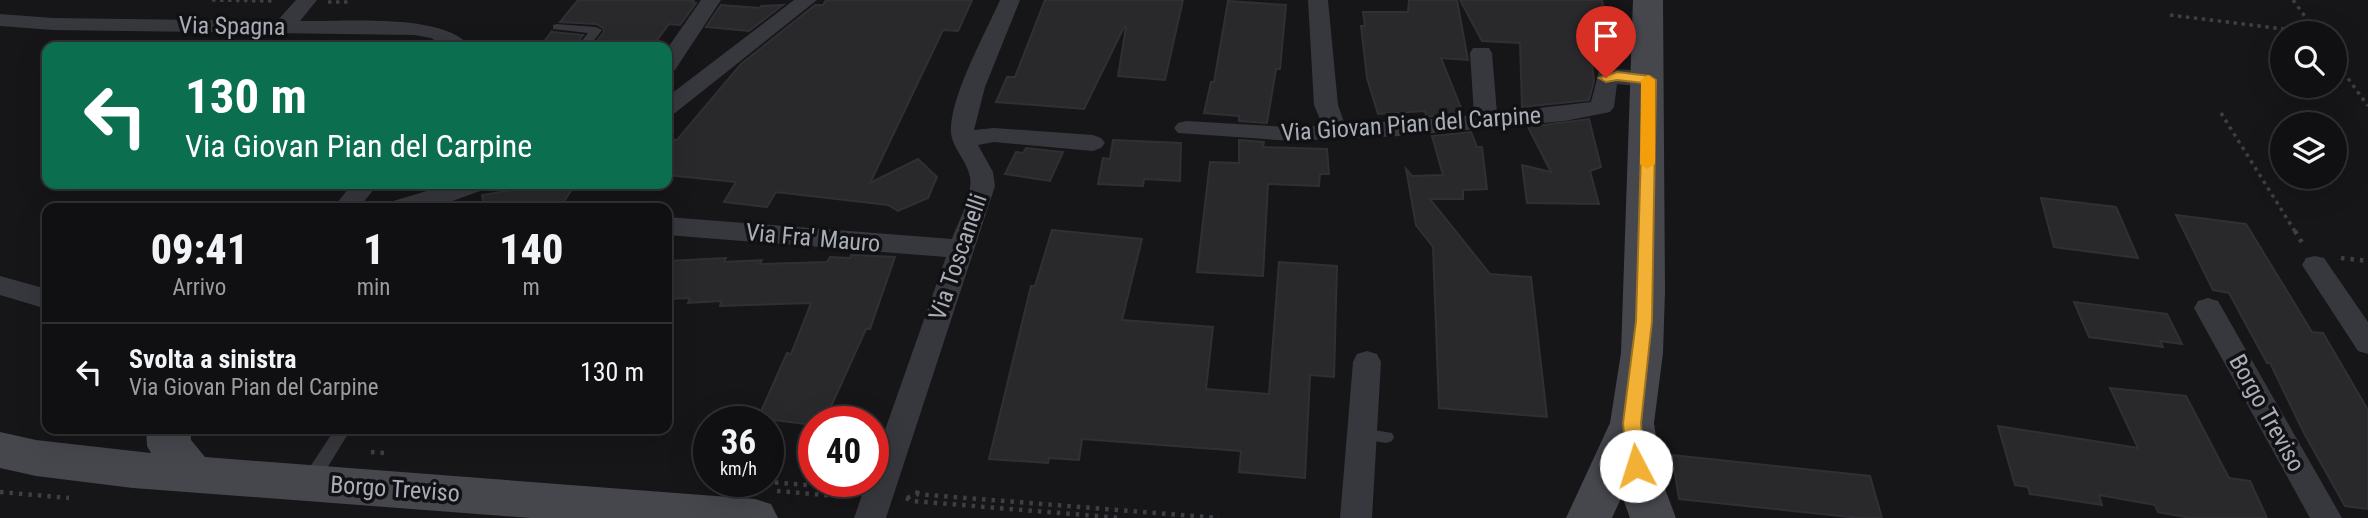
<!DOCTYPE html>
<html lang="it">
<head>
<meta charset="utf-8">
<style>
  body { margin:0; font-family:"Roboto Condensed",sans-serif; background:#1e1e20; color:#f1f3f6; height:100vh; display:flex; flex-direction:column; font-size:26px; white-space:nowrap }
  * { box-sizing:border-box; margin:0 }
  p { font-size:23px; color:#9c9d9f }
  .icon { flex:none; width:38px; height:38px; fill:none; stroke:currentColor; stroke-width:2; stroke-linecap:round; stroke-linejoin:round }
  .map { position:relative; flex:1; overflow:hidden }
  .drawer { position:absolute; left:42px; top:203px; width:630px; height:231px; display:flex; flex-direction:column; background:#101012; border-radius:14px; box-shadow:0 7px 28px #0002,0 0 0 2px #303032 }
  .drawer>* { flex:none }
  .top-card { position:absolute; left:42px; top:42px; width:630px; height:147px; border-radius:14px; box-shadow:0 7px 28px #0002,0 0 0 2px #303032; background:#0b6e4f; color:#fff; overflow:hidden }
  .controls { position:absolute; left:2270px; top:21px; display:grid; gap:14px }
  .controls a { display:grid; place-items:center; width:77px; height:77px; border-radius:50%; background:#101012; box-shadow:0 7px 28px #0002,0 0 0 2px #303032; font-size:35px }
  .speed { position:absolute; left:693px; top:406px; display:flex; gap:14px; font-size:35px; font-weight:700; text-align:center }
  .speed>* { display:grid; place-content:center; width:91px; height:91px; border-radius:50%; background:#101012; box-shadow:0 7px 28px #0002,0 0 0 2px #303032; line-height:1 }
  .speed small { font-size:18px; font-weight:400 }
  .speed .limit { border:10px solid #d22; background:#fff; color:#111 }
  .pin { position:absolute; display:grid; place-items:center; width:60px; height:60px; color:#fff; margin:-72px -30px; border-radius:50% 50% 50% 0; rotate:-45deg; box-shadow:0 0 7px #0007 }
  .pin .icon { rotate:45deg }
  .me { position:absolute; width:77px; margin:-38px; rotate:355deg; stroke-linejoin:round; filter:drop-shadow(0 0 5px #0008) }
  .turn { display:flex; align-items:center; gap:24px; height:147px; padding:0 28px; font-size:32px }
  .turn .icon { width:91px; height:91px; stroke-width:2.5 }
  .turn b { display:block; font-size:49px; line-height:60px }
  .eta { display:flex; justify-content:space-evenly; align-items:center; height:119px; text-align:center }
  .eta b { font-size:42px; font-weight:800; line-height:49px }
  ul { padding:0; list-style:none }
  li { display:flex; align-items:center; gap:21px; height:98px; padding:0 28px; border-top:2px solid #303032 }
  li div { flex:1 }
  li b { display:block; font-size:26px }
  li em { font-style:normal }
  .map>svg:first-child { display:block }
  .building { fill:#29292c; stroke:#303034; stroke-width:2 }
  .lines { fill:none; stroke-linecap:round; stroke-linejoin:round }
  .path-far1 { stroke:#3d3f44; stroke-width:3.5; stroke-dasharray:3.5 4.5; stroke-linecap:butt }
  .path { stroke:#3d3f44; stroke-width:4.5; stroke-dasharray:3.5 6; stroke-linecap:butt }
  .lane { fill:#37383d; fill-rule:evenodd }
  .street { fill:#37383d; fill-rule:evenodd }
  .secondary { fill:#45474d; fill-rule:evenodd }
  .route { fill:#f2b134; stroke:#9d7322; stroke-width:2 }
  .slow { fill:#f59e0b }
  .labels { text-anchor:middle; stroke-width:7; stroke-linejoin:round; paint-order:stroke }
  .street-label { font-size:24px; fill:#a8adb8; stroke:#111113 }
</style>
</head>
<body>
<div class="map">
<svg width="2368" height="518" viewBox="0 0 2368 518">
  <rect width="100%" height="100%" fill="#161618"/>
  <path class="building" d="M 578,0 L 694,0 L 692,2 L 696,3 L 680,25 L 669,24 L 652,47 L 592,47 L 604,32 L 603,28 L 596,24 L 560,22 Z
    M 826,0 L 972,0 L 958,31 L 943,30 L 870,183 L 918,159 L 937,177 L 928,198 L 898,211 L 888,205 L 776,192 L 767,207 L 724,202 L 736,182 L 667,175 L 667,139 L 677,140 L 741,64 L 815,5 L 823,5 Z
    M 1045,0 L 1183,0 L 1165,80 L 1118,76 L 1126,27 L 1124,27 L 1084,109 L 996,102 L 1007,77 L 1015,77 Z
    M 1409,0 L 1457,0 L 1468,60 L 1441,58 L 1463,113 L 1426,117 L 1425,111 L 1378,114 L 1367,78 L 1361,26 L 1365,26 L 1363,12 L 1408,12 Z
    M 1460,0 L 1602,0 L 1616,56 L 1591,54 L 1594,81 L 1589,100 L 1522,107 L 1520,43 L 1482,41 Z
    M 1228,1 L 1286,5 L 1280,69 L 1276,69 L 1267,123 L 1239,121 L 1239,116 L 1204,113 L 1211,82 L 1214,82 Z
    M 721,5 L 760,8 L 761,6 L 783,5 L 749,31 L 706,27 Z
    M 552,31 L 553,32 L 583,35 L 574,47 L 540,47 Z
    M 1589,119 L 1601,167 L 1590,171 L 1599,204 L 1527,203 L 1522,165 L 1551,172 L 1528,127 Z
    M 1471,132 L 1477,147 L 1482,147 L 1487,189 L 1463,190 L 1463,199 L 1430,199 L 1490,274 L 1531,277 L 1547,417 L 1439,408 L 1433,247 L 1416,225 L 1406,169 L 1412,176 L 1443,175 L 1432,136 Z
    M 1113,140 L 1181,143 L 1180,181 L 1144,179 L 1143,186 L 1098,184 L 1103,158 L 1110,159 Z
    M 1239,140 L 1264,142 L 1263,147 L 1327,149 L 1329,174 L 1320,174 L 1319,186 L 1268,184 L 1263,276 L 1197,272 L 1210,162 L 1239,163 Z
    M 1026,148 L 1063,152 L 1050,181 L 1005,174 L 1016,152 L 1023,153 Z
    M 550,184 L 572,189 L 560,208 L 484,208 L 482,195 Z
    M 2041,198 L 2116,207 L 2138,258 L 2054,247 Z
    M 2176,215 L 2246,224 L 2312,332 L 2323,333 L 2368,410 L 2368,509 L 2345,506 L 2304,433 L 2270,363 L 2267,363 L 2229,293 L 2213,290 Z
    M 1052,230 L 1142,239 L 1122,320 L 1213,327 L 1206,389 L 1269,394 L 1279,262 L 1337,266 L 1334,377 L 1310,375 L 1305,478 L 1239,472 L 1241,451 L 1082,439 L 1079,460 L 1049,458 L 1048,463 L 989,459 L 1031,286 L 1035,286 Z
    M 851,255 L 895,257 L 870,329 L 866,329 L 824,422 L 814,422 L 814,425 L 758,418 L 787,353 L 791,354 L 811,303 L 720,306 L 721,301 L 688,303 L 690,298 L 667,299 L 667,261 L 726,258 L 724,262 L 762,260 L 760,264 L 827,262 L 830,257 L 850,258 Z
    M 2074,302 L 2167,314 L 2182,344 L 2160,341 L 2163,347 L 2089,337 Z
    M 2110,388 L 2186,396 L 2229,478 L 2250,481 L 2267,518 L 2191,518 L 2158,512 L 2155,505 L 2099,495 L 2102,505 L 2030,494 L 2028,487 L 2015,485 L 1998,426 L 2138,448 Z
    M 1672,455 L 1870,476 L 1882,518 L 1860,518 L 1679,499 Z"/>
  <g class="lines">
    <path class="path-far1" d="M 212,0 L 274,1
      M 2293,0 L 2317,33
      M 328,2 L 352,2
      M 2170,15 L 2316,33
      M 2334,59 L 2368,106
      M 2221,113 L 2296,233"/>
    <path class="path" d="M 2295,231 L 2304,246
      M 2341,258 L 2368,261
      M 371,452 L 384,453
      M 756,481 L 843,488 L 847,492
      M 777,491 L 837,496 L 848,493
      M 0,492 L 69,498
      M 917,494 L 919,486
      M 906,498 L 912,501 L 1121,518
      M 907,498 L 917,494 L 1219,518"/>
    <path class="lane" d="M 557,24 L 596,27 L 602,30 L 589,47 L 577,47 L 588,33 L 553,29 L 553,25 Z
      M 1362,428 L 1392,433 L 1394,437 L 1392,441 L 1386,443 L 1356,438 L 1354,434 L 1356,430 Z
      M 335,429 L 351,429 L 316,486 L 310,488 L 304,486 L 302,481 L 304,476 Z"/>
    <path class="street" d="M 296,0 L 317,0 L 300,21 C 341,22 446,12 470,47 L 447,47 L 431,38 L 414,35 L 53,30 L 0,26 L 0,14 L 53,18 L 277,21 Z
      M 701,0 L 721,0 L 675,70 L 667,72 L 667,49 Z
      M 794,0 L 817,0 L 675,113 L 667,115 L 667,97 Z
      M 1000,0 L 1020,0 L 985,87 L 974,130 L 994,128 L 1093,135 L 1101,138 L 1105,143 L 1101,148 L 1093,151 L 994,142 L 978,145 L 993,172 L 995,186 L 886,518 L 854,518 L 867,481 L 873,481 L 873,464 L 946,257 L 667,235 L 667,217 L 952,239 C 958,222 973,196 970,177 C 967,159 949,146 951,127 C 953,91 985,34 1000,0 Z
      M 1308,0 L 1328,0 L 1338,105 L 1344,122 L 1400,122 L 1474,115 L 1470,53 L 1473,48 L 1489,48 L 1492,53 L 1497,113 L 1591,102 L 1599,71 C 1616,67 1640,71 1657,75 L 1660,80 L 1657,85 L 1649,87 L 1617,84 L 1614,107 L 1610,112 L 1565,121 L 1400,136 L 1358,138 L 1336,135 L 1306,142 L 1178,133 L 1174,128 L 1178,123 L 1186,121 L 1306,128 L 1322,124 L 1314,105 Z
      M 352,184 L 378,184 L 359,208 L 333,208 Z
      M 450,184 L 486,184 L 483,190 L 433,208 L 386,208 L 390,202 Z
      M 2315,256 L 2324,258 L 2368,322 L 2368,354 L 2358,351 L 2302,265 L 2306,258 Z
      M 0,276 L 47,289 L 47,309 L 0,295 Z
      M 2208,298 L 2218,301 L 2342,518 L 2310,518 L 2194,308 L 2198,301 Z
      M 1367,351 L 1377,354 L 1381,362 L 1372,518 L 1340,518 L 1353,362 L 1357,354 Z"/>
    <path class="secondary" d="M 1633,0 L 1663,0 L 1665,291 L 1663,353 L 1654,423 L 1662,481 L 1676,518 L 1630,518 L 1622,496 L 1612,518 L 1566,518 L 1610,423 L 1621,353 Z
      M 146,429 L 190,429 L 191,440 L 205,457 L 755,499 L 771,504 L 778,518 L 531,518 L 133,488 L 36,476 L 0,468 L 0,432 L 36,440 L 151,453 L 147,446 Z"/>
  </g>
  <path class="route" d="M 1617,72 L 1650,76 L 1656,80 L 1652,321 L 1641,423 L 1645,466 L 1643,471 L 1636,473 L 1630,471 L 1627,466 L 1623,423 L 1636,321 L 1643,83 L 1617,80 L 1606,82 L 1599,78 Z"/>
  <path class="slow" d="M 1648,75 L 1655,80 L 1655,164 L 1647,169 L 1640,164 L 1641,80 Z"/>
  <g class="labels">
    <g class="street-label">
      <text transform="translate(232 26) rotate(1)" y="8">Via Spagna</text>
      <text transform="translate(1411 124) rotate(-4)" y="8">Via Giovan Pian del Carpine</text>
      <text transform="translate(813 238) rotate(5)" y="8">Via Fra' Mauro</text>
      <text transform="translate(958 257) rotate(-71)" y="8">Via Toscanelli</text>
      <text transform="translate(2267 413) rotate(61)" y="8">Borgo Treviso</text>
      <text transform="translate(395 489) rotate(4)" y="8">Borgo Treviso</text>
    </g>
  </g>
</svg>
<div class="controls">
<a><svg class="icon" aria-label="search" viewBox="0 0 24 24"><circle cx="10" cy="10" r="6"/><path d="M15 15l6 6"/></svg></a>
<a><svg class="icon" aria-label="layers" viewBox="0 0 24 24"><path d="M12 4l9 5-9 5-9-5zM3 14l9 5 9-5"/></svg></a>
</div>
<div class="speed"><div>36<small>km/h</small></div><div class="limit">40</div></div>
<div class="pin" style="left:1606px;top:78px;background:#d93025"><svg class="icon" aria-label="arrive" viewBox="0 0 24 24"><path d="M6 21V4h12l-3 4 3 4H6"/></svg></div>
<svg class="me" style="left:1636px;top:466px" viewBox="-20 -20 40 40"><circle r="19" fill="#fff"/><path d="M0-13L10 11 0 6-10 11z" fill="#f2b134"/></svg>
<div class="top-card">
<div class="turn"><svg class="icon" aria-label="left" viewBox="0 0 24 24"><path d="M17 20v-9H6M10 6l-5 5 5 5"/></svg><div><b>130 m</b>Via Giovan Pian del Carpine</div></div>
</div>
<section class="drawer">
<div class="eta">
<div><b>09:41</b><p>Arrivo</p></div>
<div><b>1</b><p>min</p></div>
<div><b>140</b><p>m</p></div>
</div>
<ul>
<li><svg class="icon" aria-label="left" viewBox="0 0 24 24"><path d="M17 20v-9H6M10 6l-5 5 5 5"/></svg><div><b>Svolta a sinistra</b><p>Via Giovan Pian del Carpine</p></div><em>130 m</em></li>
</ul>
</section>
</div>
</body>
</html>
